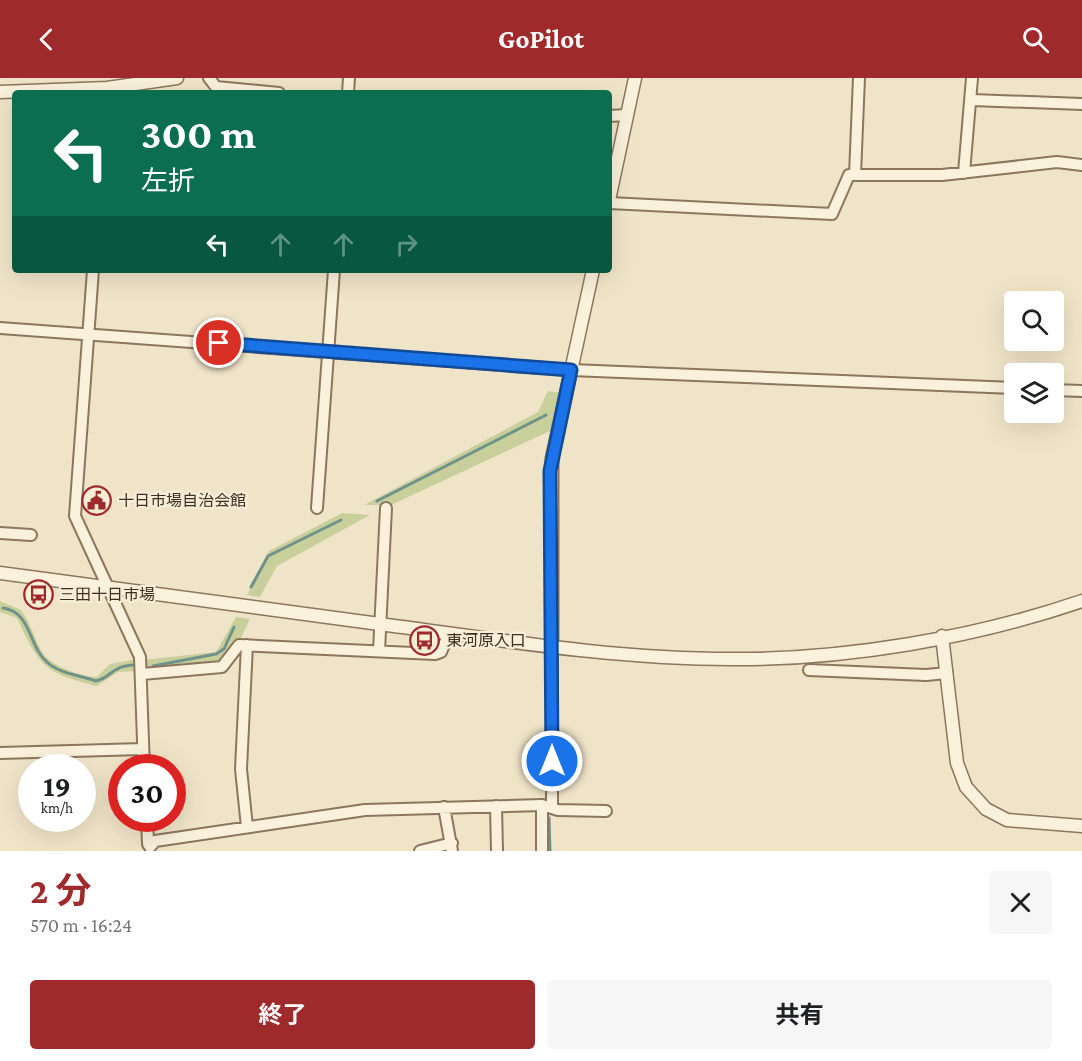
<!DOCTYPE html>
<html lang="ja">
<head>
<meta charset="utf-8">
<style>
  body { margin:0; font-family:"Crimson Pro","Noto Sans JP",serif; background:#f6f6f6; color:#202124; height:100vh; display:flex; flex-direction:column; font-size:22px; white-space:nowrap }
  * { box-sizing:border-box; margin:0 }
  p { font-size:20px; color:#757577 }
  .icon { flex:none; width:33px; height:33px; fill:none; stroke:currentColor; stroke-width:2; stroke-linecap:round; stroke-linejoin:round }
  .map { position:relative; height:773px; overflow:hidden }
  .sheet { display:flex; flex-direction:column; background:#fff; flex:1 }
  .sheet>* { flex:none }
  .top-card { position:absolute; left:12px; top:12px; width:600px; height:183px; border-radius:6px; box-shadow:0 6px 24px #0002; background:#0b6e4f; color:#fff; overflow:hidden }
  .controls { position:absolute; left:1004px; top:213px; display:grid; gap:12px }
  .controls a { display:grid; place-items:center; width:60px; height:60px; border-radius:6px; background:#fff; box-shadow:0 6px 24px #0002; font-size:30px }
  .speed { position:absolute; left:18px; top:676px; display:flex; gap:12px; font-size:30px; font-weight:700; text-align:center }
  .speed>* { display:grid; place-content:center; width:78px; height:78px; border-radius:50%; background:#fff; box-shadow:0 6px 24px #0002; line-height:1 }
  .speed small { font-size:15px; font-weight:400 }
  .speed .limit { border:9px solid #d22; background:#fff; color:#111 }
  .pin { position:absolute; display:grid; place-items:center; width:51px; height:51px; color:#fff; margin:-26px; border:3px solid #fff; border-radius:50%; box-shadow:0 2px 6px #0007 }
  .me { position:absolute; width:66px; margin:-33px; rotate:0deg; stroke-linejoin:round; filter:drop-shadow(0 0 4px #0008) }
  .turn { display:flex; align-items:center; gap:21px; height:126px; padding:0 30px; font-size:27px }
  .turn .icon { width:78px; height:78px; stroke-width:2.5 }
  .turn b { display:block; font-size:42px; line-height:51px }
  .lanes { display:flex; align-items:center; height:57px; padding:0 30px; background:#0003; justify-content:center; gap:30px; direction:ltr }
  .lanes .off { opacity:.35 }
  .round { display:grid; place-items:center; flex:none; width:63px; height:63px; border-radius:6px; background:#f6f6f6 }
  .overview { display:flex; align-items:center; justify-content:space-between; height:102px; padding:0 30px }
  h1 { font-size:36px; font-weight:700; line-height:45px; color:#9e2a2b }
  .cta { display:flex; gap:12px; margin-top:auto; padding:12px 30px }
  .cta a { flex:1; height:69px; border-radius:6px; background:#9e2a2b; color:#fff; font-size:24px; font-weight:700; line-height:69px; text-align:center }
  .cta a+a { background:#f6f6f6; color:#202124 }
  header { display:flex; justify-content:space-between; align-items:center; height:78px; padding:0 30px; background:#9e2a2b; color:#fff; font-size:27px; font-weight:700 }
  .map>svg:first-child { display:block }
  .green { fill:#c9cf9b }
  .lines { fill:none; stroke-linecap:round; stroke-linejoin:round }
  .stream { stroke:#6f938a; stroke-width:3 }
  .minor-casing { stroke:#8d765c; stroke-width:14 }
  .tertiary-casing { stroke:#8d765c; stroke-width:15 }
  .minor { stroke:#faf1dc; stroke-width:10 }
  .tertiary { stroke:#faf1dc; stroke-width:12 }
  .route-casing { stroke:#114b97; stroke-width:15 }
  .route { stroke:#1a73e8; stroke-width:10 }
  .labels { text-anchor:middle; stroke-width:4.5; stroke-linejoin:round; paint-order:stroke }
  .poi-label { font-size:16px; fill:#3d2e20; stroke:#f7eed8; text-anchor:start }
</style>
</head>
<body>
<header><svg class="icon" aria-label="back" viewBox="0 0 24 24"><path d="M15 5l-7 7 7 7"/></svg>GoPilot<svg class="icon" aria-label="search" viewBox="0 0 24 24"><circle cx="10" cy="10" r="6"/><path d="M15 15l6 6"/></svg></header>
<div class="map">
<svg width="1082" height="773" viewBox="0 0 1082 773">
  <rect width="100%" height="100%" fill="#f0e4c8"/>
  <path class="green" d="M 548,313 L 561,315 L 552,352 L 391,427 L 364,427 L 538,334 Z
    M 342,435 L 370,437 L 277,488 L 260,519 L 247,517 L 269,473 Z
    M 0,523 L 21,532 C 31,545 34,560 42,574 C 50,588 82,599 97,599 L 110,586 L 137,581 L 139,593 L 118,594 L 97,608 C 44,595 39,588 17,540 L 0,534 Z
    M 236,539 L 250,541 L 239,564 L 220,585 L 144,595 L 142,582 L 216,574 Z"/>
  <g class="lines">
    <path class="stream" d="M 377,423 L 546,337
      M 251,509 L 268,478 L 341,442
      M 3,530 C 32,534 28,569 48,585 C 59,595 82,598 96,603 C 111,600 111,588 134,587
      M 153,588 L 216,576 L 224,571 L 234,549
      M 549,740 L 550,773"/>
    <defs>
      <path id="minor" d="M 209,0 L 216,9 L 279,15
        M 348,15 L 349,0
        M 972,22 L 1082,26
        M 609,38 L 627,37
        M 964,95 L 972,0
        M 855,97 L 942,97 L 1057,84 L 1082,87
        M 609,125 L 832,136 L 849,97 L 855,97 L 859,0
        M 93,192 L 75,438 L 140,579 L 144,690
        M 0,250 L 571,292 L 1014,310
        M 1053,312 L 1082,313
        M 317,430 L 334,192
        M 0,455 L 31,457
        M 247,567 L 241,691 L 247,749
        M 379,573 L 386,430
        M 809,592 L 926,597 L 947,595
        M 142,596 L 222,589 L 239,567 L 435,576 L 441,574 L 449,555
        M 0,675 L 143,671
        M 542,727 L 542,773
        M 496,728 L 497,773
        M 444,729 L 452,773
        M 552,730 L 552,570
        M 147,741 L 148,766 L 150,769 L 155,763 L 365,732 L 542,727 L 558,732 L 606,733
        M 420,773 L 452,765"/>
      <path id="tertiary" d="M 0,14 L 107,10 L 177,0
        M 609,122 L 635,0
        M 0,495 C 129,513 258,530 387,547 C 501,562 615,581 731,581 C 845,582 974,560 1082,523
        M 942,558 L 957,685 L 966,709 L 986,731 L 1007,742 L 1082,748
        M 552,570 L 552,380 L 593,192"/>
    </defs>
    <use href="#minor" class="minor-casing"/>
    <use href="#tertiary" class="tertiary-casing"/>
    <use href="#minor" class="minor"/>
    <use href="#tertiary" class="tertiary"/>
  </g>
  <g class="lines">
    <defs>
      <path id="route" d="M 219,265 L 571,292 L 550,393 L 552,683"/>
    </defs>
    <use href="#route" class="route-casing"/>
    <use href="#route" class="route"/>
  </g>
  <defs>
    <symbol id="civic-ring" viewBox="-11 -11 22 22"><circle r="9.5" fill="#f7eed8" stroke="#9e2a2b" stroke-width="1.5"/><path d="M-.6-6.5H3V-4.5H.6V-3L4-1V1h2V6H-6V1h2V-1L-.6-3ZM-1.2 2.5V6h2.4V2.5Z" fill="#9e2a2b"/></symbol>
    <symbol id="bus-ring" viewBox="-11 -11 22 22"><circle r="9.5" fill="#f7eed8" stroke="#9e2a2b" stroke-width="1.5"/><path d="M-5-6H5V4H4V6H2V4H-2V6H-4V4H-5ZM-3.5-4V0h7V-4ZM-3.5 1.2v1.5H-2V1.2ZM2 1.2v1.5H3.5V1.2Z" fill="#9e2a2b"/></symbol>
  </defs>
  <g fill-rule="evenodd">
    <use href="#civic-ring" x="80" y="406" width="33" height="33"/>
    <use href="#bus-ring" x="22" y="500" width="33" height="33"/>
    <use href="#bus-ring" x="408" y="546" width="33" height="33"/>
  </g>
  <g class="labels">
    <g class="poi-label">
      <text x="118" y="428">十日市場自治会館</text>
      <text x="59" y="522">三田十日市場</text>
      <text x="446" y="568">東河原入口</text>
    </g>
  </g>
</svg>
<div class="controls">
<a><svg class="icon" aria-label="search" viewBox="0 0 24 24"><circle cx="10" cy="10" r="6"/><path d="M15 15l6 6"/></svg></a>
<a><svg class="icon" aria-label="layers" viewBox="0 0 24 24"><path d="M12 4l9 5-9 5-9-5zM3 14l9 5 9-5"/></svg></a>
</div>
<div class="speed"><div>19<small>km/h</small></div><div class="limit">30</div></div>
<div class="pin" style="left:219px;top:265px;background:#d93025"><svg class="icon" aria-label="arrive" viewBox="0 0 24 24"><path d="M6 21V4h12l-3 4 3 4H6"/></svg></div>
<svg class="me" style="left:552px;top:683px" viewBox="-20 -20 40 40"><circle r="17" fill="#1a73e8" stroke="#fff" stroke-width="3"/><path d="M0-11L8 9 0 5-8 9z" fill="#fff"/></svg>
<div class="top-card">
<div class="turn"><svg class="icon" aria-label="left" viewBox="0 0 24 24"><path d="M17 20v-9H6M10 6l-5 5 5 5"/></svg><div><b>300 m</b>左折</div></div>
<div class="lanes"><svg class="icon" aria-label="left" viewBox="0 0 24 24"><path d="M17 20v-9H6M10 6l-5 5 5 5"/></svg><svg class="icon off" aria-label="ahead" viewBox="0 0 24 24"><path d="M12 20V5M6 11l6-6 6 6"/></svg><svg class="icon off" aria-label="ahead" viewBox="0 0 24 24"><path d="M12 20V5M6 11l6-6 6 6"/></svg><svg class="icon off" aria-label="right" viewBox="0 0 24 24"><path d="M7 20v-9h11M14 6l5 5-5 5"/></svg></div>
</div>
</div>
<section class="sheet">
<div class="overview"><div><h1>2 分</h1><p>570 m · 16:24</p></div><a class="round"><svg class="icon" aria-label="close" viewBox="0 0 24 24"><path d="M6 6l12 12M18 6L6 18"/></svg></a></div>
<div class="cta"><a>終了</a><a>共有</a></div>
</section>
</body>
</html>
